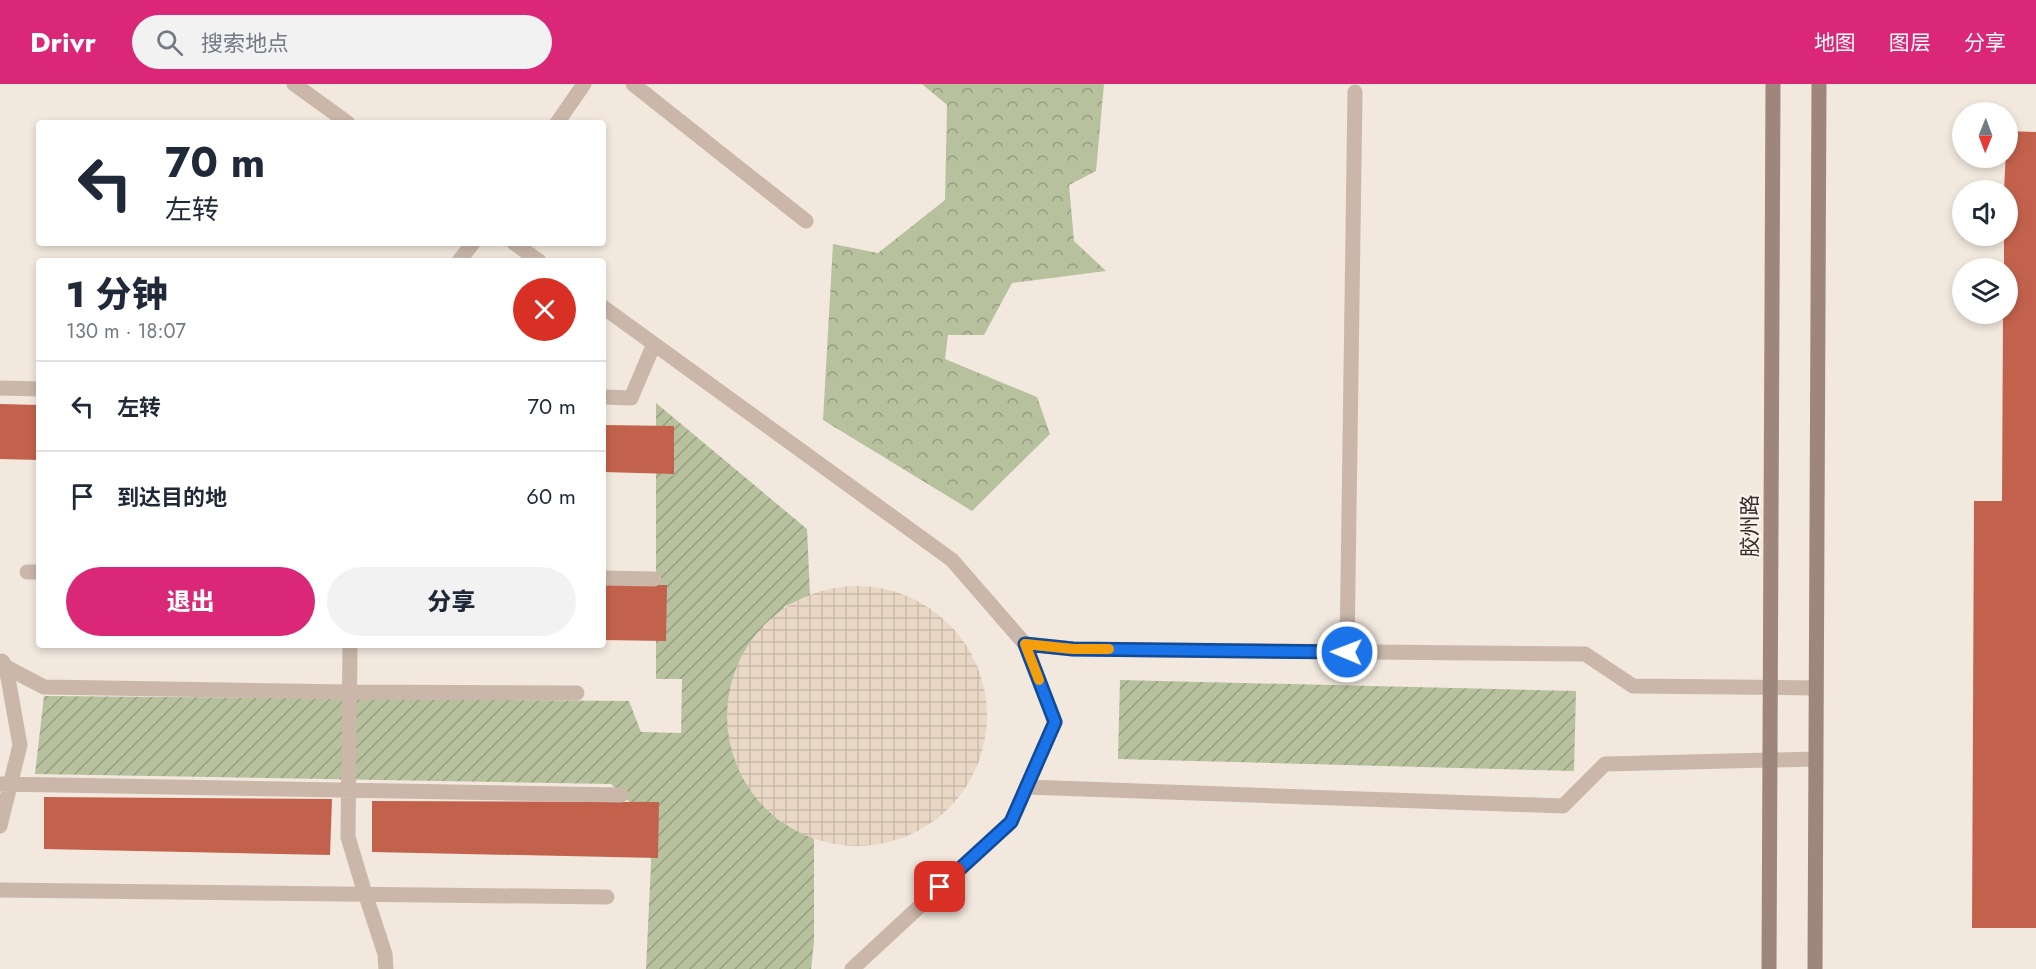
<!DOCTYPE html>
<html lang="zh">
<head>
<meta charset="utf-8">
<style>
  body { margin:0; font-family:Jost,"Noto Sans SC",sans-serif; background:#f2f2f3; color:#1f2937; height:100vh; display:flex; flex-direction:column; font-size:22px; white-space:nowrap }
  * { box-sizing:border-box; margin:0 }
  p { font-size:20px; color:#747a83 }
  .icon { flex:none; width:33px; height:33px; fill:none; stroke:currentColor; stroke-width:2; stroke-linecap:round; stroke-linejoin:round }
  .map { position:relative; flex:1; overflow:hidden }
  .sheet { position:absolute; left:36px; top:174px; width:570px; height:390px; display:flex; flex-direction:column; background:#fff; border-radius:6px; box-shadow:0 3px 9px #0003 }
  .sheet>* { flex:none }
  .top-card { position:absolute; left:36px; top:36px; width:570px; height:126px; border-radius:6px; box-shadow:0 3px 9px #0003; background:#fff; color:#1f2937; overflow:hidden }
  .needle { width:39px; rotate:181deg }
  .tools { position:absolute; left:1952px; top:18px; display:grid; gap:12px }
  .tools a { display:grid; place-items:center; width:66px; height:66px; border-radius:50%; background:#fff; box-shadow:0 3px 9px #0003; font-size:30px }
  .pin { position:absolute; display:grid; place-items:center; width:51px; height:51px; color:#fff; margin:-26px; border-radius:12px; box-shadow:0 3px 9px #0006 }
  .me { position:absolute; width:66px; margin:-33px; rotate:271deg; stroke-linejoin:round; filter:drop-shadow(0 0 4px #0008) }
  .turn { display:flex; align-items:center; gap:21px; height:126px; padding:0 30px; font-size:27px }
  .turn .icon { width:78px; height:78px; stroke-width:2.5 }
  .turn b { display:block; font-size:42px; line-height:51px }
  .round { display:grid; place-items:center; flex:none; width:63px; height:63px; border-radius:32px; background:#f2f2f3 }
  .overview { display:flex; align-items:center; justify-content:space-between; height:102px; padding:0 30px }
  h1 { font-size:36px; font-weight:800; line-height:45px }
  .cta { display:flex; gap:12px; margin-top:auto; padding:12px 30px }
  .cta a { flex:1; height:69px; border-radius:36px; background:#db2777; color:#fff; font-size:24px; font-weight:800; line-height:69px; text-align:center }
  .cta a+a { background:#f2f2f3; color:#1f2937 }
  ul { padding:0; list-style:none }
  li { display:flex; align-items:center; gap:18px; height:90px; padding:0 30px; border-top:2px solid #e0e1e3 }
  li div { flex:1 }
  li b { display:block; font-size:22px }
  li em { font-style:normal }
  header { display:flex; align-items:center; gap:36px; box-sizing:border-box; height:84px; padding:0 30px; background:#db2777; color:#fff }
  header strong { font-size:28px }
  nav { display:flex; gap:33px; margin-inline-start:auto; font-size:21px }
  .search { width:420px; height:54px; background:#f2f2f3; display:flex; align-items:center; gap:15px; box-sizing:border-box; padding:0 21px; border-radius:33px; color:#747a83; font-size:22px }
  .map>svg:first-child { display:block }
  .forest { fill:url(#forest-crowns) }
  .garden { fill:url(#garden-furrows) }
  .plaza { fill:url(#plaza-grid) }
  .building { fill:#c3624c }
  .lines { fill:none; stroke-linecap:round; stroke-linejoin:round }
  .lane { stroke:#cab7aa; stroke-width:15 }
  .secondary { stroke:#9e867c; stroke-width:15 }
  .route-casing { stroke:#114b97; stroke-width:15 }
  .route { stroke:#1a73e8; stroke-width:10 }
  .slow { stroke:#f59e0b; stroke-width:10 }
  .labels { text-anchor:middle; stroke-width:4.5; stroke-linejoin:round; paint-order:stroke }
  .street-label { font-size:21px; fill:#382d2a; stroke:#faf2eb }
</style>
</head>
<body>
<header>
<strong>Drivr</strong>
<div class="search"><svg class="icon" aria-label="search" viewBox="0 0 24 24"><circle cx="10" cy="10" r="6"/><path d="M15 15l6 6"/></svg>搜索地点</div>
<nav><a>地图</a><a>图层</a><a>分享</a></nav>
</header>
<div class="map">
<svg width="2036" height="885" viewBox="0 0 2036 885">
  <defs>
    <pattern id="forest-crowns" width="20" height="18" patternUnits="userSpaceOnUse" patternTransform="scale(1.5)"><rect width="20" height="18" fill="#b7c19e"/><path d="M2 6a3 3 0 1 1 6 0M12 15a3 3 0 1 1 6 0" fill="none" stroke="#969d81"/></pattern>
    <pattern id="garden-furrows" width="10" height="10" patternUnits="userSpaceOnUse" patternTransform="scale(1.5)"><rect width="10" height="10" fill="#b7c19e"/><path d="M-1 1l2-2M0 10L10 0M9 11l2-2" fill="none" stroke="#969d81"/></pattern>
    <pattern id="plaza-grid" width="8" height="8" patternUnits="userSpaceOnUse" patternTransform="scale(1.5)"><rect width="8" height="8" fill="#ead8c6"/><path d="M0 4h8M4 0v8" fill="none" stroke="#c9baaa"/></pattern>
  </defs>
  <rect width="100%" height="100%" fill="#f2e8de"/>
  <path class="forest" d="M 922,0 L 1104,0 L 1096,87 L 1069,101 L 1074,157 L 1106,187 L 1012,199 L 984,251 L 948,251 L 945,275 L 1037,313 L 1050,350 L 972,427 L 823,336 L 833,160 L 878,169 L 945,116 L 947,21 Z"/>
  <path class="garden" d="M 656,319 L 807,445 L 810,511 L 784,523 L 777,735 L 814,755 L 814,858 L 811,885 L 646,885 L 652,758 L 636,724 L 611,700 L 35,690 L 44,612 L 629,617 L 641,648 L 681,649 L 682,595 L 656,595 Z
    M 1120,596 L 1576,607 L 1574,687 L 1118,675 Z"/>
  <path class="plaza" d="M727 632a130 130 0 1 1 260 0a130 130 0 1 1-260 0Z"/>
  <path class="building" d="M 2007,47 L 2036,48 L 2036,844 L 1972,844 L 1974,417 L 2002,417 L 2003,230 L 2007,230 L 2007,184 L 2004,184 L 2004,152 L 2007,152 L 2007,106 L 2004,106 Z
    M 0,320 L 39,321 L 39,376 L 0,375 Z
    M 603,341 L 674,342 L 674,390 L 603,388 Z
    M 603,501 L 667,501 L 666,557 L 603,556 Z
    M 44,713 L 332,715 L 330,771 L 44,765 Z
    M 372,717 L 659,718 L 658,774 L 372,768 Z"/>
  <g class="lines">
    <path class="lane" d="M 294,0 L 348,39
      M 633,0 L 806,137
      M 557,39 L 584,0
      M 514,159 L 539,177
      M 459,177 L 473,159
      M 603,223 L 952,476 L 1025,560 L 1055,638 L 1011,738 L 852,885
      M 0,304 L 39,305
      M 603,313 L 631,314 L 654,260
      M 27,488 L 39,488
      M 603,494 L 654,495
      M 1025,560 L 1073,565 L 1585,570 L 1633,602 L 1816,604
      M 350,561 L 348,753 L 363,803 L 385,870 L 386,885
      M 1347,568 L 1355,8
      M 6,583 L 44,603 L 349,608 L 577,609
      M 0,700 L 621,711
      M 1026,703 L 1563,722 L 1605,680 L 1816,675
      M 0,742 L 20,661 L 6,583 L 2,577
      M 0,806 L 607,813"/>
    <path class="secondary" d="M 1769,885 L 1773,0
      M 1815,885 L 1819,0"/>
  </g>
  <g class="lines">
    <defs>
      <path id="route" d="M 940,803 L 1011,738 L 1055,638 L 1025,560 L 1073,565 L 1347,568"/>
    </defs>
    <use href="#route" class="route-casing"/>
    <use href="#route" class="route"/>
    <path class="slow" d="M 1039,596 L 1025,560 L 1073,565 L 1109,565"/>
  </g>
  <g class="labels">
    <g class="street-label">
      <text transform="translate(1750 442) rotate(-90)" y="7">胶州路</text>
    </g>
  </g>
</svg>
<div class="tools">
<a><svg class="needle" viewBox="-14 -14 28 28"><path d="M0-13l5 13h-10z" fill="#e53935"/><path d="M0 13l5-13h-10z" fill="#747a83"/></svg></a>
<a><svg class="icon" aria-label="sound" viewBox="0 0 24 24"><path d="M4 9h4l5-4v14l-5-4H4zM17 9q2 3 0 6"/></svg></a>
<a><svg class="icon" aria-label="layers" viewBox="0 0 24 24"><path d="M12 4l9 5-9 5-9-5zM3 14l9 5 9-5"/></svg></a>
</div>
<div class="pin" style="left:940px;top:803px;background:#d93025"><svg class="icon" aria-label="arrive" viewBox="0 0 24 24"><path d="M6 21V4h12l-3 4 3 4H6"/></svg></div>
<svg class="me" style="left:1347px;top:568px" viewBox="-20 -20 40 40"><circle r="17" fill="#1a73e8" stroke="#fff" stroke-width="3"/><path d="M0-11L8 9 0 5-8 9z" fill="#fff"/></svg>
<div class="top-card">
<div class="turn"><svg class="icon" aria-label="left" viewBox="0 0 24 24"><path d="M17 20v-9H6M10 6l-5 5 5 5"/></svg><div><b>70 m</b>左转</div></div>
</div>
<section class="sheet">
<div class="overview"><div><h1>1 分钟</h1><p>130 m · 18:07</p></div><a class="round" style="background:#d93025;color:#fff"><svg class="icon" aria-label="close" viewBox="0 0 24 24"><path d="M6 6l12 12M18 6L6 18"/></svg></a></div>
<ul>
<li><svg class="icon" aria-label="left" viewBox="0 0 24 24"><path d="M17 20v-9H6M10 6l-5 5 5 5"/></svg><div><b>左转</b></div><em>70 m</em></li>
<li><svg class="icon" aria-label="arrive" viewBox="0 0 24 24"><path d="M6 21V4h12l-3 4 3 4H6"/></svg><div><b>到达目的地</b></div><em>60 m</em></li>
</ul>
<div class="cta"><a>退出</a><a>分享</a></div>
</section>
</div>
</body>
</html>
